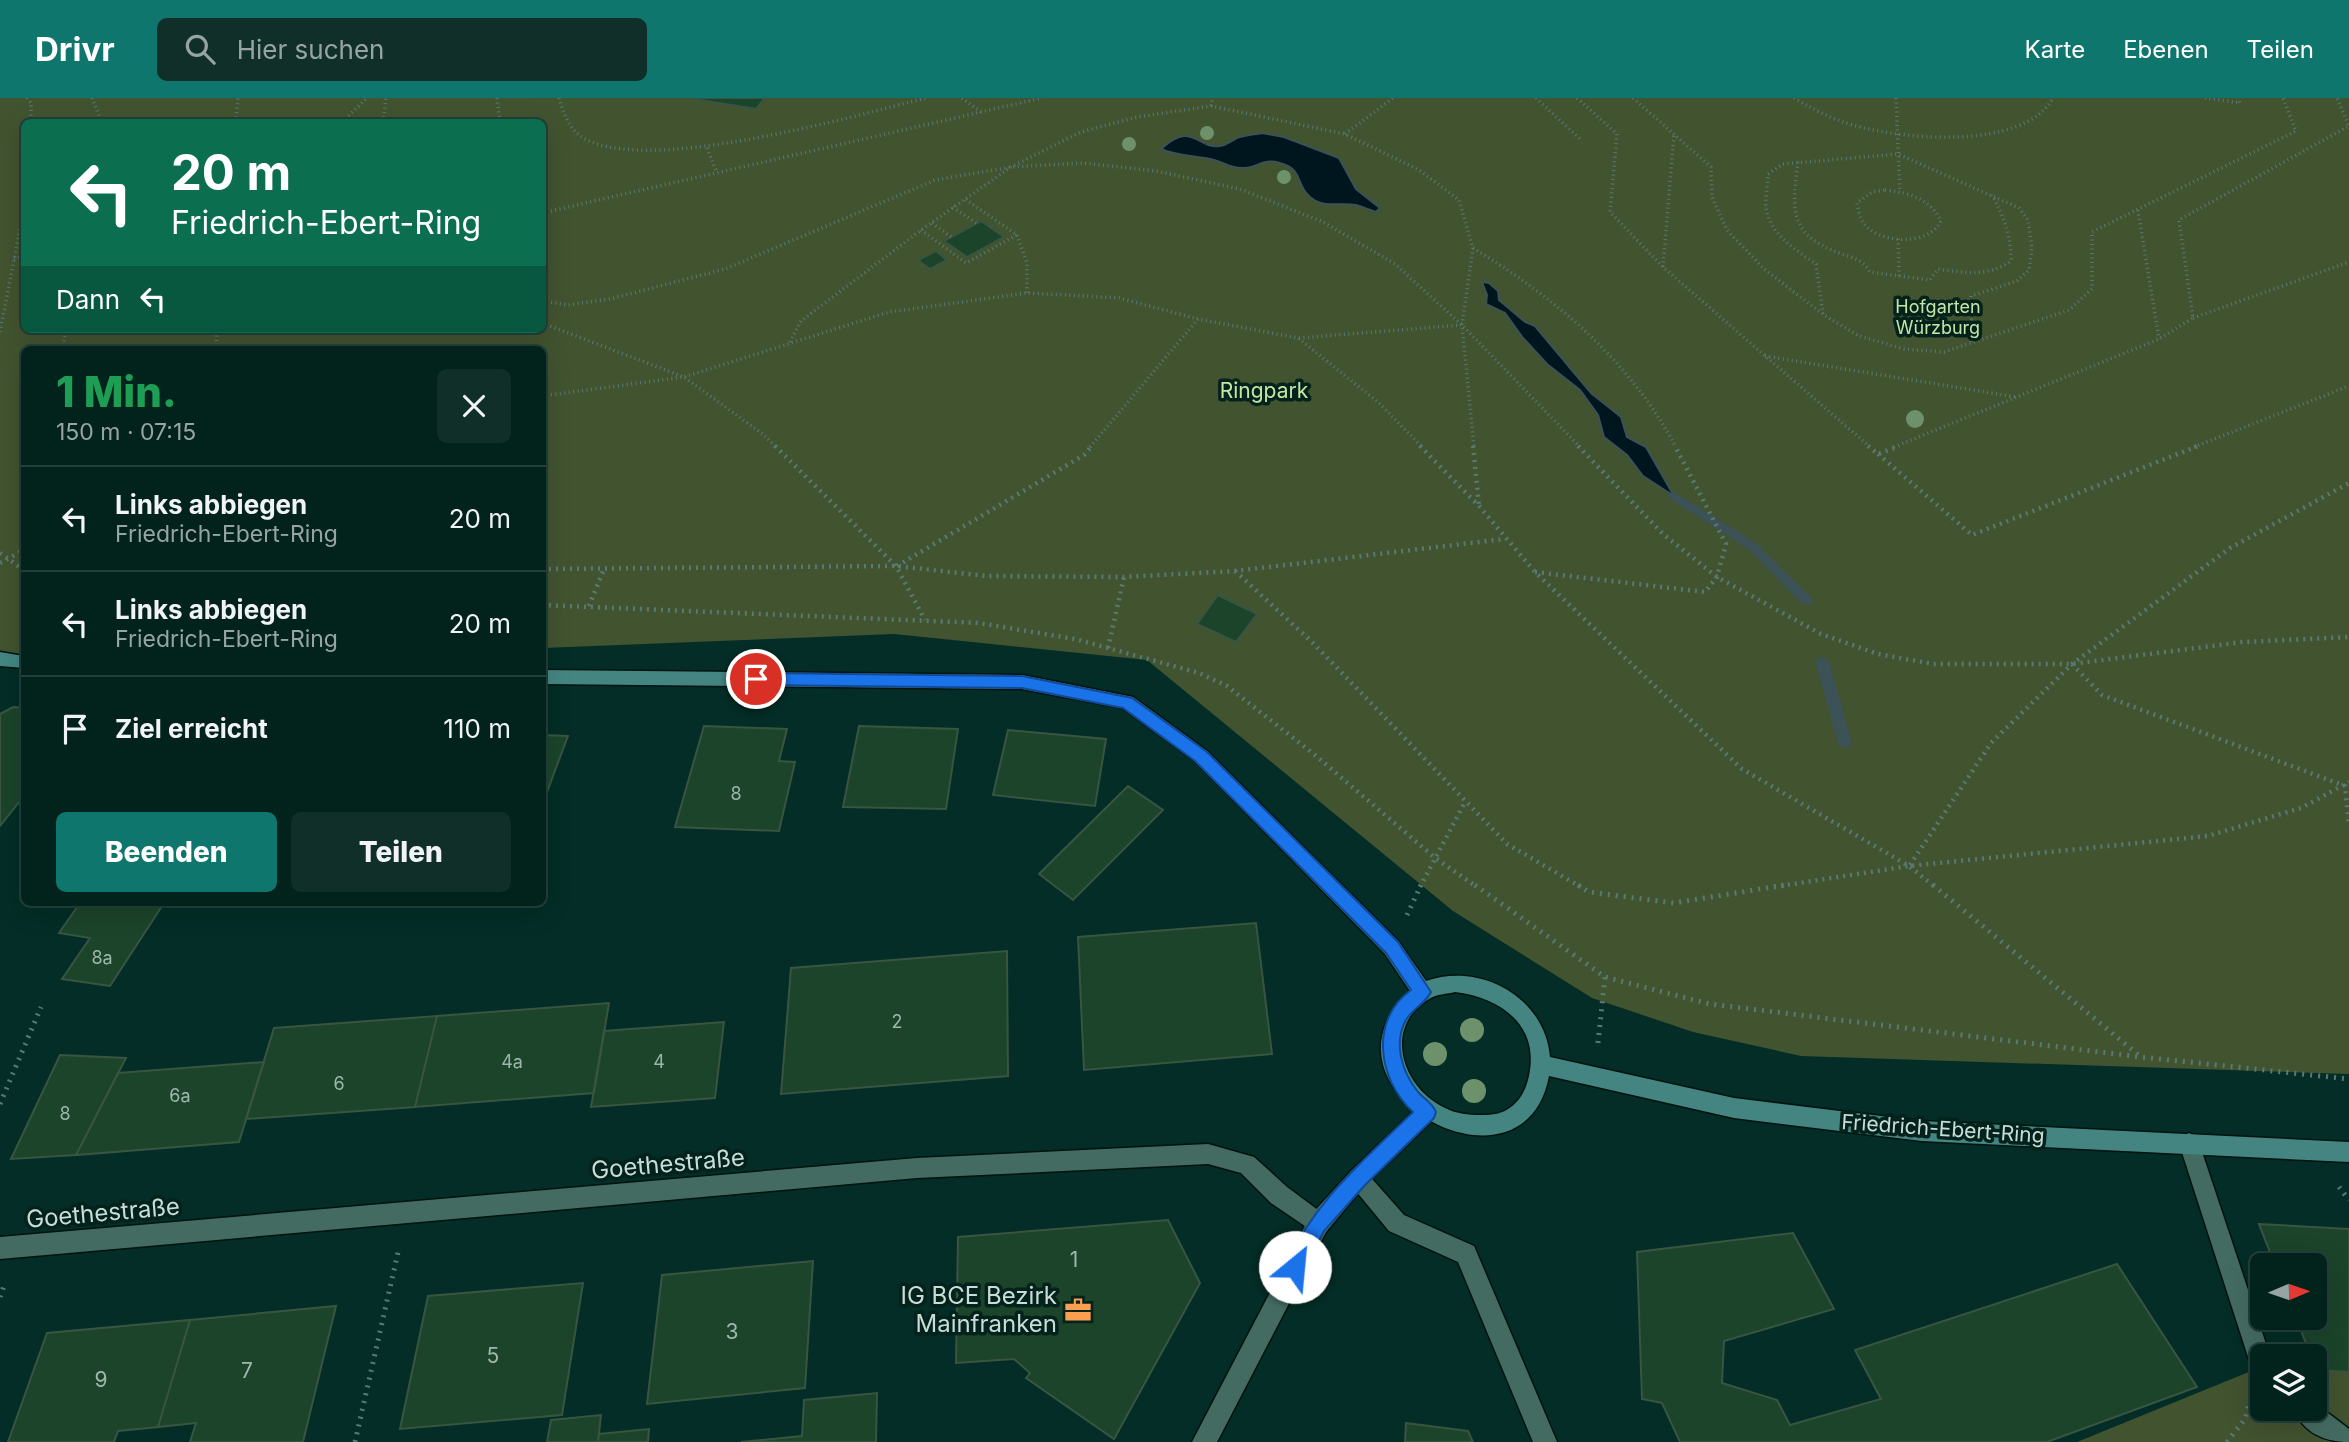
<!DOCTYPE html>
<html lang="de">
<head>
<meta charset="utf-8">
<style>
  body { margin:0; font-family:Inter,sans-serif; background:#102f29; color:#f1f3f6; height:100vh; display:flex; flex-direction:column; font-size:26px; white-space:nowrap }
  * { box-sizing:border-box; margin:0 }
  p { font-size:23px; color:#96a4a3 }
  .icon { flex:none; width:38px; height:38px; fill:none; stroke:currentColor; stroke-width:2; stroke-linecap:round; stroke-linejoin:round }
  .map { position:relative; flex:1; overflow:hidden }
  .sheet { position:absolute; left:21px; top:248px; width:525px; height:560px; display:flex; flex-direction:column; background:#02221c; border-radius:10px; box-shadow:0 7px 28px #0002,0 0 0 2px #233f3b }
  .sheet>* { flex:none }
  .top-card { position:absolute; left:21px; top:21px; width:525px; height:214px; border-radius:10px; box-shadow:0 7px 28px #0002,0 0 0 2px #233f3b; background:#0b6e4f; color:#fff; overflow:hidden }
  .needle { width:46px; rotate:88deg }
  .fabs { position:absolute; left:2250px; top:1155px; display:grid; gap:14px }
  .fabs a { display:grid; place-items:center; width:77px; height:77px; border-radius:10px; background:#02221c; box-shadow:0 7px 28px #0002,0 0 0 2px #233f3b; font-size:35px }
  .pin { position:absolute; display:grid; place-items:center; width:60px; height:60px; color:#fff; margin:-30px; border:4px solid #fff; border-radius:50%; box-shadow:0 2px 7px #0007 }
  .me { position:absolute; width:77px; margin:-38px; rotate:28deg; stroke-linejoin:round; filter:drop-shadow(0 0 5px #0008) }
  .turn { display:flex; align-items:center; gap:24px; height:147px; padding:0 35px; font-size:32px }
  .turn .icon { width:91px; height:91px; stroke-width:2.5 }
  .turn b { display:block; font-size:49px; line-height:60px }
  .then { display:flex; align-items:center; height:66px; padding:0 35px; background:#0003; gap:14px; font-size:26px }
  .round { display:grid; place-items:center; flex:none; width:74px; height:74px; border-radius:10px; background:#102f29 }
  .headline { display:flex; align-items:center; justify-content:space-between; height:119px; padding:0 35px }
  h1 { font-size:42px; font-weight:800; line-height:52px; color:#1e9e55 }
  .primary-button { display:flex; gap:14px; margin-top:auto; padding:14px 35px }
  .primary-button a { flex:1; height:80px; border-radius:10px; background:#0f766e; color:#fff; font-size:28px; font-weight:800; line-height:80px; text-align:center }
  .primary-button a+a { background:#102f29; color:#f1f3f6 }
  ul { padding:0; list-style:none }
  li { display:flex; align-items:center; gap:21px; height:105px; padding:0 35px; border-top:2px solid #233f3b }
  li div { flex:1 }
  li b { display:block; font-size:26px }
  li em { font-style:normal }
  header { display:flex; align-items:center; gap:42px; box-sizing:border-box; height:98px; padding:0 35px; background:#0f766e; color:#fff }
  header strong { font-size:33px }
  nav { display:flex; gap:38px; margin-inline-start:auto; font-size:24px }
  .search { width:490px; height:63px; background:#102f29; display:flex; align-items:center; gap:18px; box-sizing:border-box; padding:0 24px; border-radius:10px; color:#96a4a3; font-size:26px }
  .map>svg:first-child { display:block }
  .green { fill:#425330; fill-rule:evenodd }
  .water { fill:#00161f; stroke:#3c5256; stroke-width:2 }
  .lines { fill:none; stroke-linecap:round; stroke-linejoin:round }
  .stream { fill:#3c5256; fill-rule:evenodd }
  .building { fill:#1b442a; stroke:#385541; stroke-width:2 }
  .service-casing { stroke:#00140f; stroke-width:3 }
  .minor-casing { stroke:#00140f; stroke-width:3 }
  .tertiary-casing { stroke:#00140f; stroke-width:3 }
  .secondary-casing { stroke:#00140f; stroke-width:3 }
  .path-far2 { stroke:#597a73; stroke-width:3.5; stroke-dasharray:1 3.5; stroke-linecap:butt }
  .path-far1 { stroke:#597a73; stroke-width:4.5; stroke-dasharray:2 5; stroke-linecap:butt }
  .path { stroke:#597a73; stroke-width:5; stroke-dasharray:2 6; stroke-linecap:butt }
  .service { fill:#446b62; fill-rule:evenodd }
  .minor { fill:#446b62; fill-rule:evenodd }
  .tertiary { fill:#446b62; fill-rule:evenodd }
  .secondary { fill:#448582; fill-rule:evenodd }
  .tree { fill:#6d926b }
  .route { fill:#1a73e8; stroke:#114b97; stroke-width:2 }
  .labels { text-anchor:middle; stroke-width:7; stroke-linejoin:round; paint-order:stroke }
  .far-park-label { font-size:18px; fill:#c4e5a3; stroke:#04221c }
  .number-label { font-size:18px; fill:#9db7ac }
  .park-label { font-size:21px; fill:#c4e5a3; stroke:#04221c }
  .street-label { font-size:21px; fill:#c8ddd7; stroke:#04221c }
  .near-number-label { font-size:21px; fill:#9db7ac }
  .near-street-label { font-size:24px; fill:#c8ddd7; stroke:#04221c }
  .near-poi-label { font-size:24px; fill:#c8ddd7; stroke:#04221c; text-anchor:end }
</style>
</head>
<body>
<header>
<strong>Drivr</strong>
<div class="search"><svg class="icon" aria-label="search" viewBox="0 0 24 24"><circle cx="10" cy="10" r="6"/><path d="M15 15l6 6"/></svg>Hier suchen</div>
<nav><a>Karte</a><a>Ebenen</a><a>Teilen</a></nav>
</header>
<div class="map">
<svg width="2349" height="1344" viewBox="0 0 2349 1344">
  <rect width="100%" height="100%" fill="#032d26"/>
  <path class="green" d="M 0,0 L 2349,0 L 2349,976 L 1801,958 L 1693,934 L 1592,900 L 1453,813 L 1147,562 L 894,536 L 543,550 L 542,252 L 24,252 L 24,566 L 0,565 ZM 24,24 L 542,24 L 542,231 L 24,231 Z
    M 2261,1269 L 2263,1311 L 2315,1311 L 2315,1272 L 2349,1274 L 2349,1344 L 2077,1344 Z"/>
  <path class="water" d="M 1262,35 L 1284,39 L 1339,60 L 1356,91 L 1380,110 L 1376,114 C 1370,112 1363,109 1356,107 C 1339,104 1324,111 1310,99 C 1295,87 1304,71 1280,65 C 1262,60 1258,70 1244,70 C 1232,71 1225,65 1214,62 C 1197,57 1178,59 1161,51 C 1193,22 1196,51 1220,48 C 1227,47 1229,44 1235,41 C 1242,37 1253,37 1262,35 Z
    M 1482,184 L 1489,185 L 1498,193 L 1499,202 L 1525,224 L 1535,228 L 1591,295 L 1621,319 L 1627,339 L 1646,349 L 1674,398 L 1643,378 L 1627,357 L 1604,339 L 1598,317 L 1580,292 L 1547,266 L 1523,240 L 1505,215 L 1486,206 L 1487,197 Z"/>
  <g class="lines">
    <path class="stream" d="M 1674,394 L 1756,445 L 1812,500 L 1813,503 L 1812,506 L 1802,506 L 1748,451 L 1670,401 L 1668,398 L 1670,395 Z
      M 1822,558 L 1829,563 L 1852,645 L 1850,649 L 1840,649 L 1838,645 L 1815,563 Z"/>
  </g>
  <path class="building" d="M 688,0 L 765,0 L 756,11 Z
    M 981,123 L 1004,139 L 967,159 L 944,143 Z
    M 936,153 L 947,162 L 930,171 L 918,162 Z
    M 1218,497 L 1257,516 L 1236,544 L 1197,526 Z
    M 13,609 L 24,610 L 24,698 L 0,728 L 0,616 Z
    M 704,628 L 787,631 L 779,663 L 795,664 L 779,733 L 675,729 Z
    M 859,628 L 958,631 L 946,711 L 843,709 Z
    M 1008,632 L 1106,641 L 1095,708 L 993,697 Z
    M 542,637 L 568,638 L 544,702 L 542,702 Z
    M 1128,688 L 1163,712 L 1073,802 L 1039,776 Z
    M 80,805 L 164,805 L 110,888 L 62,881 L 90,840 L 59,835 Z
    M 1256,825 L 1272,956 L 1084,972 L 1078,839 Z
    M 1007,853 L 1008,978 L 781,996 L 791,870 Z
    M 609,905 L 594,995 L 415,1009 L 437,918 Z
    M 437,918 L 415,1009 L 246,1021 L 274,930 Z
    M 724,924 L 715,1000 L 591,1009 L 604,933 Z
    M 60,957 L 126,960 L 76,1057 L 11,1061 Z
    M 264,964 L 239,1044 L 76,1057 L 118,975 Z
    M 1168,1122 L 1200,1185 L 1114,1341 L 1026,1280 L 1030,1275 L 1014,1261 L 956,1265 L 958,1139 Z
    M 2259,1126 L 2349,1131 L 2349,1274 L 2316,1272 L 2315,1258 L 2311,1258 L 2296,1220 L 2315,1220 L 2315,1167 L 2275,1167 Z
    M 1793,1135 L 1834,1211 L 1724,1243 L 1722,1285 L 1777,1302 L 1790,1327 L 1881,1301 L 1855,1252 L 2117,1166 L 2197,1289 L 2047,1344 L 1680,1344 L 1662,1305 L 1642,1301 L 1637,1154 Z
    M 813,1163 L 805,1290 L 647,1306 L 662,1177 Z
    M 583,1185 L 562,1317 L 400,1331 L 428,1198 Z
    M 336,1208 L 303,1344 L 190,1344 L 196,1325 L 158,1329 L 190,1222 Z
    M 190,1222 L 158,1329 L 118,1333 L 114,1344 L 8,1344 L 47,1235 Z
    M 877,1295 L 876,1344 L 741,1344 L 802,1338 L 804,1302 Z
    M 601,1317 L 598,1344 L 547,1344 L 551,1322 Z
    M 1406,1325 L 1468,1333 L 1473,1344 L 1405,1344 Z
    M 649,1331 L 648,1344 L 598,1344 L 599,1336 Z"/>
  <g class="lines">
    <defs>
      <path id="service" d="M 2189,1035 L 2196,1038 L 2199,1045 L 2270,1258 L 2263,1258 L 2263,1282 L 2255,1279 L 2252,1271 L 2179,1045 L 2182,1038 Z
        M 2315,1305 L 2349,1331 L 2349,1344 C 2325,1344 2303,1335 2294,1311 L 2315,1311 Z"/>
      <path id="minor" d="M 1208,1046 L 1254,1059 L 1287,1089 L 1326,1118 L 1329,1126 L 1326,1134 L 1318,1137 L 1271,1105 L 1241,1075 L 1208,1066 L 917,1080 L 0,1161 L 0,1139 L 917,1060 Z
        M 1358,1069 L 1365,1073 L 1404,1117 L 1474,1148 L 1557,1344 L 1533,1344 L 1458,1164 L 1389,1133 L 1351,1087 L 1347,1080 L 1351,1073 Z"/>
      <path id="tertiary" d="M 1427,1004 L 1434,1007 L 1437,1014 L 1434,1021 L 1365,1087 L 1326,1134 L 1217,1344 L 1192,1344 L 1310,1118 L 1351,1073 L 1420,1007 Z"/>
      <path id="secondary" d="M 0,554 L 24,558 L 24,570 L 0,568 Z
        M 542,572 L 1022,577 L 1133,599 L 1207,653 L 1399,844 L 1426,883 C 1480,864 1545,899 1550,959 L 1734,1000 L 1922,1023 L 2349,1044 L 2349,1064 L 1922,1043 L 1734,1020 L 1549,978 C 1524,1112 1303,991 1410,893 L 1385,856 L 1195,663 L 1123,610 L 1022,591 L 542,586 ZM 1455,894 C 1497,899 1537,924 1530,972 C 1528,986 1523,1000 1511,1009 C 1502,1016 1493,1017 1481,1017 C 1468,1017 1457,1016 1445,1010 C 1402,990 1382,929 1429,901 C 1437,896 1447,896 1455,894 Z"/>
    </defs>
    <use href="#service" class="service-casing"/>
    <use href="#minor" class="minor-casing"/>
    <use href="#tertiary" class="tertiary-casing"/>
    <use href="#secondary" class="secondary-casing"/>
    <path class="path-far2" d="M 27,0 L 31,5 L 31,24
      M 92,0 L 102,24
      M 497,0 L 500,24
      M 559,0 C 563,13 568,28 579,37 C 637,81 857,17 926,0
      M 962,0 L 981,14
      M 1536,0 L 1580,41
      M 1577,0 L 1617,36 L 1610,114 L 1663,169 L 1870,349
      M 1633,0 L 1711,69 L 1712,99 L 1727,132 L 1764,171 L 1824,217 L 1859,238 L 1904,251 L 1944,254 L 2069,212 L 2092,191 L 2092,134 L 2296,33 L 2283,0
      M 1794,0 C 1810,9 1825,18 1843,24 C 1892,41 2023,55 2053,0
      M 1896,0 L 1900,94
      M 2205,0 L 2240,5 L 2238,0
      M 1211,8 L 1213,0
      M 236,24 L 238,0
      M 342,24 L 367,0
      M 383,24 L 386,0
      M 1345,36 L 1393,0
      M 707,50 L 717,75
      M 1798,64 C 1792,111 1788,136 1839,155 C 1853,160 1862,161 1870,174 L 1930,182 L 1938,171 C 1964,175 1988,179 2011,163 C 2011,137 2004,119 1992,97
      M 1885,92 C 1910,95 1929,100 1941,123 C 1929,149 1874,147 1861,121 C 1859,117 1858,110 1857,105 L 1872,94 Z
      M 953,109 L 976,125
      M 2138,112 L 2159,241
      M 542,115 L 1042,0
      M 932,125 L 951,139
      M 921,132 L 966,165 L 1017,137 L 965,101
      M 1017,137 L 1027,165 L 1027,195
      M 1898,141 L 1899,178
      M 1473,150 C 1558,202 1628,261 1676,349
      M 14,161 L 24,159
      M 1663,169 L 1674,36
      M 542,203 L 568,207 L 610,201 L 725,171 L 935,82 L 1011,69 L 1083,65 L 1156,73 L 1240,91 L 1323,124 L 1395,166 L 1462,227 L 1580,349
      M 1823,216 L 1816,166 C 1796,152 1769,136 1766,109 C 1765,98 1768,87 1768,76 L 1783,66 L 1898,56 L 2019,110 L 2028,122 L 2032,150 L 2029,172 L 2017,183 L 1971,198 L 1972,245
      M 2193,220 L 2349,164
      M 542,225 L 684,279 L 764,337 L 776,349
      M 0,234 L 24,110
      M 1299,240 L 1461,227
      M 790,244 L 801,223 L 921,132 L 1011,69 L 1081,34 L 1137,19 L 1211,8 L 1345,36 L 1419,72 L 1459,102 L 1473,150 L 1462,227 L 1474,349
      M 61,252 L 67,231
      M 216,252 L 217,231
      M 1765,258 L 2016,299
      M 542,298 L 684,279 L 889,214 L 1027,195 L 1119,200 L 1198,221 L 1298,240 L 1378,304 L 1422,349
      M 1090,349 L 1198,221
      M 1894,349 L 2159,241 L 2193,220 L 2179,122 L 2349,28 L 2337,0
      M 2194,349 L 2349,288"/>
    <path class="path-far1" d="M 775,348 L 896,468 L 925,522
      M 1420,348 L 1479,408 L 1535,474 L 1742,671 L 1909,768 L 1935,789
      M 1473,348 L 1479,407
      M 1578,348 L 1663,436 L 1717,479 L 1821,536 L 1878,556 L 1933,566 L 2072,566 L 2243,544 L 2349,539
      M 1868,348 L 1878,356 L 1899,348
      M 1878,356 L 1972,437 L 2198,348
      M 0,455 L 24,472
      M 0,465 L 24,452
      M 897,468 L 1084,357 L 1092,348
      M 542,471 L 896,468 L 987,478 L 1124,479 L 1235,473 L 1504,441
      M 1235,473 L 1312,544 L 1507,746 L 1581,789
      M 1535,474 L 1705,494 L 1717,479 L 1726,446 L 1675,348
      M 542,507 L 979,525 L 1075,541 L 1199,575 L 1227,588 L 1315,657 L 1434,759 L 1477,789
      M 589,508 L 604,471
      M 1108,550 L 1124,479
      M 2072,566 L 2102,597 L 2345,688 L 2349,727
      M 1910,767 L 1991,645 L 2072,566 L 2230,450 L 2349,385
      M 1420,789 L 1465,704
      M 1774,789 L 1909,768 L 2208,738 L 2301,710 L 2349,684"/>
    <path class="path" d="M 1475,787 L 1605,879 L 1710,906 L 2141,959 L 2349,981
      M 1578,787 L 1589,794 L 1674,805 L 1785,787
      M 1933,787 L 2141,959
      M 1407,817 L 1421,787
      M 1598,945 L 1605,879
      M 0,1006 L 41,909
      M 2339,1089 L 2349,1102
      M 0,1199 L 5,1185
      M 355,1344 L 399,1150
      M 2227,1344 L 2245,1321 L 2250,1303"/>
    <use href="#service" class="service"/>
    <use href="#minor" class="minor"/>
    <use href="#tertiary" class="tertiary"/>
    <use href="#secondary" class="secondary"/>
  </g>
  <g class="tree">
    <circle cx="1207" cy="35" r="7"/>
    <circle cx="1129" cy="46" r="7"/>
    <circle cx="1284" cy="79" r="7"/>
    <circle cx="1915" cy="321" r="9"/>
    <circle cx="1472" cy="932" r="12"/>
    <circle cx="1435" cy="956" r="12"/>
    <circle cx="1474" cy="993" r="12"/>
  </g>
  <path class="route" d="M 756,575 L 1022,578 L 1132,600 L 1207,654 L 1398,844 L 1431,894 C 1426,905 1413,910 1406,922 C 1393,945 1402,974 1418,994 C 1424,1001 1432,1004 1436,1014 L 1434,1020 L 1365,1087 L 1324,1133 L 1302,1176 L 1295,1179 L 1288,1176 L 1285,1169 C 1312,1105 1365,1061 1413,1014 C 1378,982 1369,922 1411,892 L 1386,855 L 1195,663 L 1123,610 L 1022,590 L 756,587 L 749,581 Z"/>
  <defs>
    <symbol id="office-bare" viewBox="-9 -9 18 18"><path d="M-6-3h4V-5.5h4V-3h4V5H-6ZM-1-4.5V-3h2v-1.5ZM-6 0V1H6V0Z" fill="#fa9f4f" stroke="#04221c" stroke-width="2.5" paint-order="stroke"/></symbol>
  </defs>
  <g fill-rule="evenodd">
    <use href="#office-bare" x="1059" y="1193" width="38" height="38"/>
  </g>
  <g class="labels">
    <g class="far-park-label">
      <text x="1938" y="215">Hofgarten<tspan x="1938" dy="21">Würzburg</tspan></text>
    </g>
    <g class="number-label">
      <text x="736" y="702">8</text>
      <text x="102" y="866">8a</text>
      <text x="897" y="930">2</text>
      <text x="512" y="970">4a</text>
      <text x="659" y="970">4</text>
      <text x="339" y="992">6</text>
      <text x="180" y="1004">6a</text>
      <text x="65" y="1022">8</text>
    </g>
    <g class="park-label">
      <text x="1264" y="300">Ringpark</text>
    </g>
    <g class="street-label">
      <text transform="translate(1943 1031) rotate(4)" y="7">Friedrich-Ebert-Ring</text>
    </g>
    <g class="near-number-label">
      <text x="1074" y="1169">1</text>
      <text x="732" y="1241">3</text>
      <text x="493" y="1265">5</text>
      <text x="247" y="1280">7</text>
      <text x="101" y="1289">9</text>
    </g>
    <g class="near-street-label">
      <text transform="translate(668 1066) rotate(-5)" y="8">Goethestraße</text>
      <text transform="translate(103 1115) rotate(-5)" y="8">Goethestraße</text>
    </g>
    <g class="near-poi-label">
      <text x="1057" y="1206">IG BCE Bezirk<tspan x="1057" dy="28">Mainfranken</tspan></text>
    </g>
  </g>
</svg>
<div class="fabs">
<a><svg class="needle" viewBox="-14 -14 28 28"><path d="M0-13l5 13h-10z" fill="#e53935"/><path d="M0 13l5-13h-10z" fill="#96a4a3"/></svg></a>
<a><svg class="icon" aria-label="layers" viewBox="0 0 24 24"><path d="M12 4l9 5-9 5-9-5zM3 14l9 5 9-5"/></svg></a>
</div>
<div class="pin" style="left:756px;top:581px;background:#d93025"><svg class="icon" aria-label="arrive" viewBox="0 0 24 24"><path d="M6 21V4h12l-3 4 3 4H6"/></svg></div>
<svg class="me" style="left:1295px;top:1169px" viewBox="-20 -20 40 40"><circle r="19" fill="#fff"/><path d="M0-13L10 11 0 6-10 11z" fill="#1a73e8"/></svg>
<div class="top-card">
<div class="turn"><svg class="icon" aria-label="left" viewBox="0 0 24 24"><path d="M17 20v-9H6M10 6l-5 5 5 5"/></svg><div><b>20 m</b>Friedrich-Ebert-Ring</div></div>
<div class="then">Dann<svg class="icon" aria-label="left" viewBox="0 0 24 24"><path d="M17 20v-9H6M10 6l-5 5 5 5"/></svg></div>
</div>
<section class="sheet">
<div class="headline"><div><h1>1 Min.</h1><p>150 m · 07:15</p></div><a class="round"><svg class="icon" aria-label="close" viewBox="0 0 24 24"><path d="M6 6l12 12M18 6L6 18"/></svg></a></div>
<ul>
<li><svg class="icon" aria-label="left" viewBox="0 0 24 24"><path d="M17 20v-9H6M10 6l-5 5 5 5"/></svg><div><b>Links abbiegen</b><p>Friedrich-Ebert-Ring</p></div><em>20 m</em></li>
<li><svg class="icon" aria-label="left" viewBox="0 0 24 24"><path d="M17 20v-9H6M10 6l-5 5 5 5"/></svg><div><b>Links abbiegen</b><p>Friedrich-Ebert-Ring</p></div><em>20 m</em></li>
<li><svg class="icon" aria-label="arrive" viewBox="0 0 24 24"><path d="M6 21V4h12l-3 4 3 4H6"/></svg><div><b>Ziel erreicht</b></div><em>110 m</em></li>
</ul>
<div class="primary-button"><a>Beenden</a><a>Teilen</a></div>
</section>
</div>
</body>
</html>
